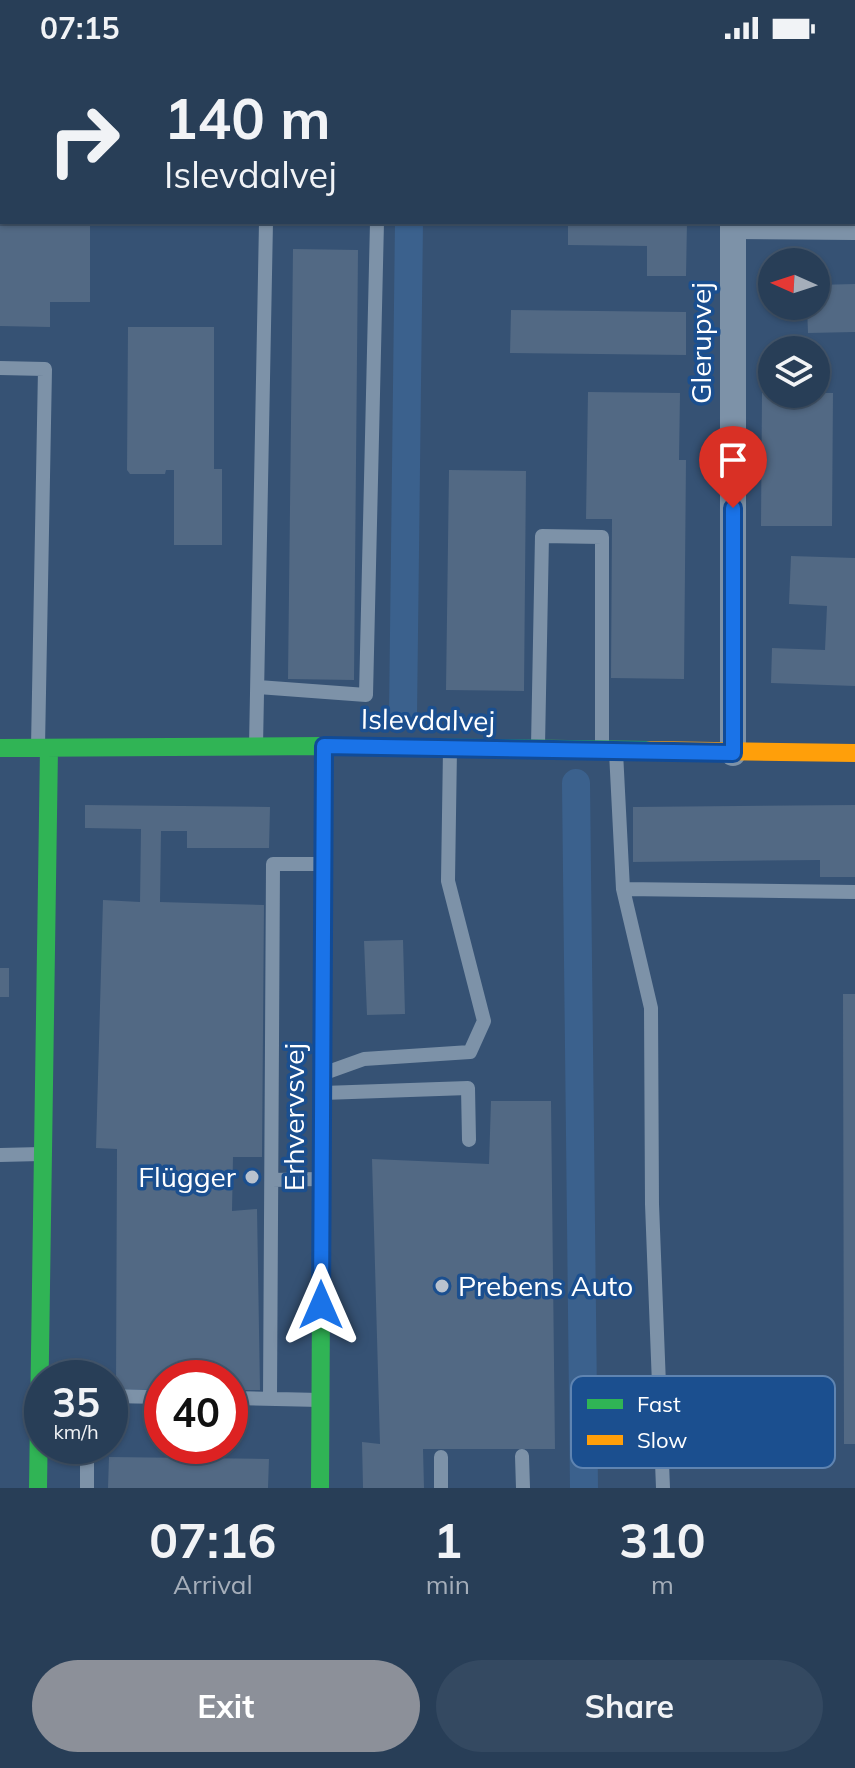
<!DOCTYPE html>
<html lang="en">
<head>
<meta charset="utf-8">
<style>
  body { margin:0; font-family:Mulish,sans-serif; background:#344961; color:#f1f3f6; height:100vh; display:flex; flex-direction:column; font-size:30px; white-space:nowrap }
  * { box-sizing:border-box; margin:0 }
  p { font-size:26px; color:#a5aeba }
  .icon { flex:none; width:44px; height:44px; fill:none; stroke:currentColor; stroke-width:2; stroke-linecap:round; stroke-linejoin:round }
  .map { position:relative; height:1432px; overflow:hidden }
  .sheet { display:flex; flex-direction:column; background:#283e57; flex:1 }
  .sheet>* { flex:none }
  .banner { position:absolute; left:0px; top:0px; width:856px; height:168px; box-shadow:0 2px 6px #0004,0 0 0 2px #44576d; background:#283e57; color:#f1f3f6; overflow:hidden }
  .needle { width:52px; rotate:273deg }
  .tools { position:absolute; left:758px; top:192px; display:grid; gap:16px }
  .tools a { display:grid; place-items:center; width:72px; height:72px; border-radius:50%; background:#283e57; box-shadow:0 2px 6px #0004,0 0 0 2px #44576d; font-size:40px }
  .speed { position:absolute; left:24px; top:1304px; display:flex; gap:16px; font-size:40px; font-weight:700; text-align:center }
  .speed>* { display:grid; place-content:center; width:104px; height:104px; border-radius:50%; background:#283e57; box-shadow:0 2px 6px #0004,0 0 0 2px #44576d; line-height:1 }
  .speed small { font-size:20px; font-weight:400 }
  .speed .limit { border:12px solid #d22; background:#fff; color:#111 }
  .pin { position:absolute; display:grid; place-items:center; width:68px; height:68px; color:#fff; margin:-82px -34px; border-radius:50% 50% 50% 0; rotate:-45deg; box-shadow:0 0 8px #0007 }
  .pin .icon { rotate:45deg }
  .me { position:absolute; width:88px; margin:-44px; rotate:0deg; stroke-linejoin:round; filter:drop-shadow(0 0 6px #0008) }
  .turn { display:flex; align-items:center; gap:28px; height:168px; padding:0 32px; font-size:36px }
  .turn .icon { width:104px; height:104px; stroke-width:2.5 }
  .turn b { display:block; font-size:56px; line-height:68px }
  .eta { display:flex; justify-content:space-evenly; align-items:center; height:136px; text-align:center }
  .eta b { font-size:48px; font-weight:700; line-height:56px }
  .cta { display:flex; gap:16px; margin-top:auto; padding:16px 32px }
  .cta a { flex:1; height:92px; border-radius:48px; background:#8c9099; color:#fff; font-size:32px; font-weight:700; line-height:92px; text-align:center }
  .cta a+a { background:#344961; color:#f1f3f6 }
  .status { display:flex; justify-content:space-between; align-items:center; height:56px; padding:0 40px; background:#283e57; direction:ltr }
  .status svg { height:22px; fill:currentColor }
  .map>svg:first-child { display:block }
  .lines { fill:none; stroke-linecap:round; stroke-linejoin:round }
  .canal { stroke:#3b618d; stroke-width:28 }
  .building { fill:#526984 }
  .lane { stroke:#7d92a8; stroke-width:14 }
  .street { stroke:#7d92a8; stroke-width:26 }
  .fast { stroke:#30b455; stroke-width:18 }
  .slow { stroke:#ff9f0a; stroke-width:18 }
  .route-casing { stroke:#114b97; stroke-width:20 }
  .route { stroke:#1a73e8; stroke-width:14 }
  .poi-dot { fill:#b9c2ce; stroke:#1b4f8f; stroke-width:3 }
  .labels { text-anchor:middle; stroke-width:7; stroke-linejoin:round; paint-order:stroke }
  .street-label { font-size:28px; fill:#fff; stroke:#1b4f8f }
  .poi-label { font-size:28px; fill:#fff; stroke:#1b4f8f; text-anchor:end }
  .key { fill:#1b4f8f; stroke:#5f84b1; stroke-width:2 }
  .key-label { font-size:22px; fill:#fff }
</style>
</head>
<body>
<div class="status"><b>07:15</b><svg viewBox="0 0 49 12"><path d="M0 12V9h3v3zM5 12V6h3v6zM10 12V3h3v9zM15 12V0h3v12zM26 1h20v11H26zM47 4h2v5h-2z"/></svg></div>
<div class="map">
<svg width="855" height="1432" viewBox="0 0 855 1432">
  <rect width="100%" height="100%" fill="#365274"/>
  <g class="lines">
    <path class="canal" d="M 411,2 L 411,0
      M 403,659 L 409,166
      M 576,727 L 584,1432"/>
  </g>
  <path class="building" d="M 0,166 L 90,166 L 90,246 L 50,246 L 50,271 L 0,270 Z
    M 568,166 L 687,166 L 686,220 L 647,220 L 647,190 L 568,189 Z
    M 293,193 L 358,194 L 354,624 L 288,623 Z
    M 855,228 L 855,276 L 808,277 L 807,250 L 816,250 L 816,229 Z
    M 511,254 L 686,256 L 686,299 L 510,297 Z
    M 128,271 L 214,271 L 214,413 L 222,413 L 222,489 L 174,489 L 174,414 L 166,414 L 165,418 L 130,418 L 127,414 Z
    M 588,336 L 680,337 L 679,404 L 686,404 L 684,623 L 611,622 L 612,463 L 586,463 Z
    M 762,337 L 833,337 L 832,470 L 761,470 Z
    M 449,414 L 526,415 L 524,635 L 446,634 Z
    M 791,500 L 855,502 L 855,630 L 771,627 L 772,592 L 825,594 L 827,550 L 789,548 Z
    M 85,749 L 270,751 L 269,792 L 187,792 L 187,775 L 161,775 L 160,846 L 264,849 L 262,1101 L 233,1101 L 232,1155 L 257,1153 L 260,1334 L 230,1334 L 230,1322 L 162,1322 L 162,1333 L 116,1333 L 117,1093 L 96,1092 L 103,844 L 140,846 L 141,773 L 85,772 Z
    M 855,749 L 855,821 L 820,821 L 820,804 L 633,806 L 633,751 Z
    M 403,884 L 405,958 L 367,959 L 364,885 Z
    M 0,912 L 9,912 L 9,941 L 0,941 Z
    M 843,938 L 855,938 L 855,1388 L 844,1388 Z
    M 491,1045 L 551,1045 L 555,1393 L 423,1393 L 424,1432 L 363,1432 L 362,1386 L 380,1388 L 372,1103 L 489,1108 Z
    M 109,1401 L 269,1403 L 268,1432 L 108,1432 Z"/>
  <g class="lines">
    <path class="lane" d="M 56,2 L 56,0
      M 128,2 L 128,0
      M 854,64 L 855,64
      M 0,81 L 2,81
      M 733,176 L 855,177
      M 0,312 L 45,313 L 38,691
      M 258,631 L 366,639 L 377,166
      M 256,690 L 266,166
      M 538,690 L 542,480 L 602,481 L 602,691
      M 616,696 L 623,833 L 651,952 L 652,1148 L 663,1432
      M 623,833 L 855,836
      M 325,1017 L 364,1003 L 470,996 L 484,965 L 448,825 L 450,693
      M 323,1037 L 468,1032 L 469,1084
      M 0,1099 L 41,1098
      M 272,1124 L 319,1123
      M 110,1340 L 162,1341
      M 230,1342 L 320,1344
      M 270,1343 L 273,808 L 324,808
      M 522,1400 L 523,1432
      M 441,1401 L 441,1432
      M 87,1432 L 87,1390"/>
    <path class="street" d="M 732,0 L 732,2
      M 733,697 L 733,166"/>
    <path class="fast" d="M 0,692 L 324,690 L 650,694
      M 38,1432 L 49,692
      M 320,1432 L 324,690"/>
    <path class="slow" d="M 650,694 L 855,697"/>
  </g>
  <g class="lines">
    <defs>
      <path id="route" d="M 321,1249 L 324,690 L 733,697 L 733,452"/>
    </defs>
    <use href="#route" class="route-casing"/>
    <use href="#route" class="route"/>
  </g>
  <g class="poi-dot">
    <circle cx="252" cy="1121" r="8"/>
    <circle cx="442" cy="1230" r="8"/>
  </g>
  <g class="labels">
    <g class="street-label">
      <text transform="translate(701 287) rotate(-90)" y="10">Glerupvej</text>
      <text transform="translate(428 664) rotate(1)" y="10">Islevdalvej</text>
      <text transform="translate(294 1061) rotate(-90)" y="10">Erhvervsvej</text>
    </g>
    <g class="poi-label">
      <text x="236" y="1131">Flügger</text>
      <text x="458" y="1240" text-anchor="start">Prebens Auto</text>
    </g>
  </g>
  <rect x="571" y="1320" width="264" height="92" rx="12" class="key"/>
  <rect x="587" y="1343" width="36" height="10" fill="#30b455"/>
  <rect x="587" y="1379" width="36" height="10" fill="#ff9f0a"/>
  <g class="key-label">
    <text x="637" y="1356">Fast</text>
    <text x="637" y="1392">Slow</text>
  </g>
</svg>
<div class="tools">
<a><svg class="needle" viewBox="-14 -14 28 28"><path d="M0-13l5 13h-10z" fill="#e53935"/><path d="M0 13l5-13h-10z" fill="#a5aeba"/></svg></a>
<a><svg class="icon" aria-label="layers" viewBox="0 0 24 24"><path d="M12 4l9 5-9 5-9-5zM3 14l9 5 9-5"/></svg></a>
</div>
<div class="speed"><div>35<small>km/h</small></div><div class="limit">40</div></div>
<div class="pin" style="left:733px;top:452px;background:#d93025"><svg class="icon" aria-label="arrive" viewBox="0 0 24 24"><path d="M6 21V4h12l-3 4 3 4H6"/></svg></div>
<svg class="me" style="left:321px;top:1249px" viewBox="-20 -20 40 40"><path d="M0-17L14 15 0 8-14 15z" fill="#1a73e8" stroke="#fff" stroke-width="4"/></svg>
<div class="banner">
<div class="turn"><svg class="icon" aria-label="right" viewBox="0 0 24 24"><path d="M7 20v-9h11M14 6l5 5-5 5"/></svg><div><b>140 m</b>Islevdalvej</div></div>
</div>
</div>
<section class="sheet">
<div class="eta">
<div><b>07:16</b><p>Arrival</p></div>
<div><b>1</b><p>min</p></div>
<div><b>310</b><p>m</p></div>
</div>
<div class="cta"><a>Exit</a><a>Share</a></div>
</section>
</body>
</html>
